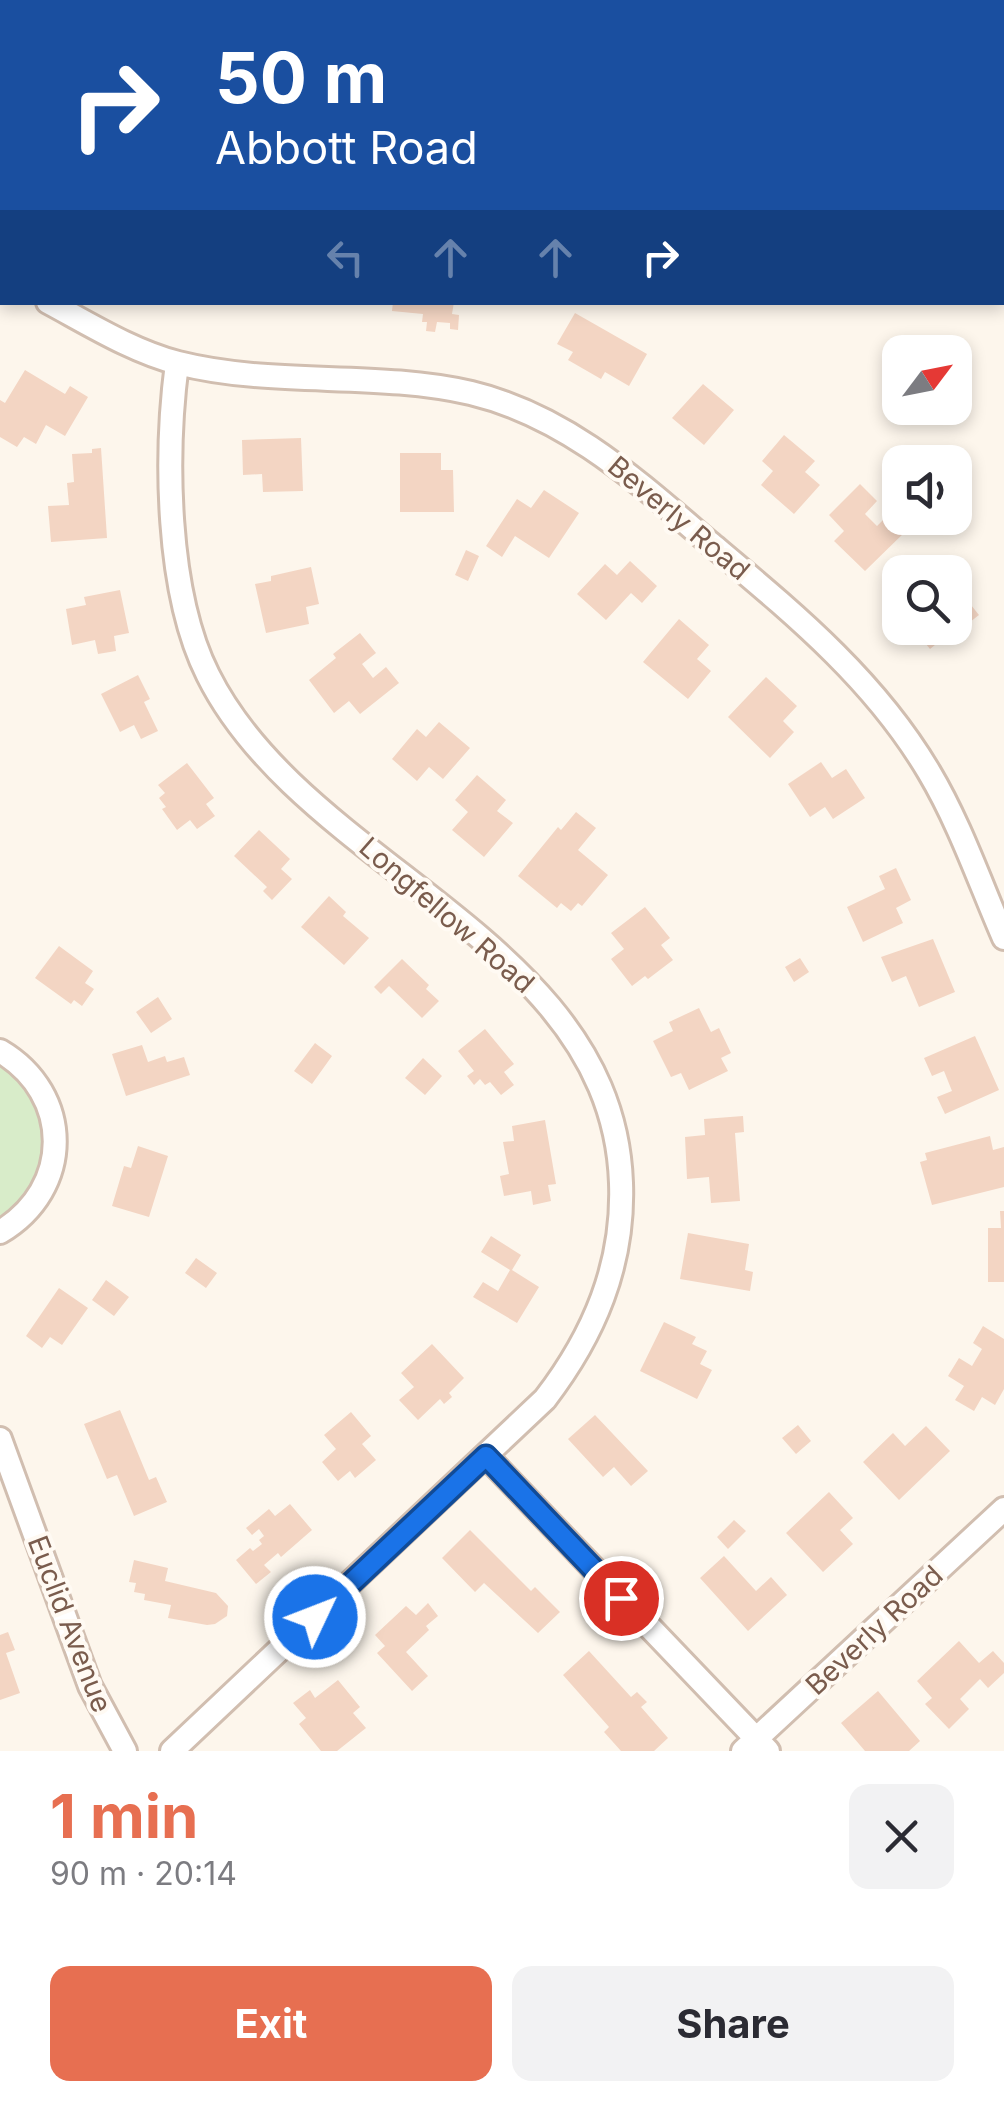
<!DOCTYPE html>
<html lang="en">
<head>
<meta charset="utf-8">
<style>
  body { margin:0; font-family:Inter,sans-serif; background:#f2f2f3; color:#2b2b33; height:100vh; display:flex; flex-direction:column; font-size:38px; white-space:nowrap }
  * { box-sizing:border-box; margin:0 }
  p { font-size:32px; color:#7c7c81 }
  .icon { flex:none; width:55px; height:55px; fill:none; stroke:currentColor; stroke-width:2; stroke-linecap:round; stroke-linejoin:round }
  .map { position:relative; height:1751px; overflow:hidden }
  .side { display:flex; flex-direction:column; background:#fff; flex:1 }
  .side>* { flex:none }
  .top-card { position:absolute; left:0px; top:0px; width:1005px; height:305px; box-shadow:0 5px 15px #0003; background:#1a4fa0; color:#fff; overflow:hidden }
  .needle { width:65px; rotate:58deg }
  .tools { position:absolute; left:882px; top:335px; display:grid; gap:20px }
  .tools a { display:grid; place-items:center; width:90px; height:90px; border-radius:20px; background:#fff; box-shadow:0 5px 15px #0003; font-size:50px }
  .pin { position:absolute; display:grid; place-items:center; width:85px; height:85px; color:#fff; margin:-42px; border:5px solid #fff; border-radius:50%; box-shadow:0 2px 10px #0007 }
  .me { position:absolute; width:110px; margin:-55px; rotate:47deg; stroke-linejoin:round; filter:drop-shadow(0 0 8px #0008) }
  .turn { display:flex; align-items:center; gap:35px; height:210px; padding:0 50px; font-size:45px }
  .turn .icon { width:130px; height:130px; stroke-width:2.5 }
  .turn b { display:block; font-size:70px; line-height:85px }
  .lanes { display:flex; align-items:center; height:95px; padding:0 50px; background:#0003; justify-content:center; gap:50px; direction:ltr }
  .lanes .off { opacity:.35 }
  .round { display:grid; place-items:center; flex:none; width:105px; height:105px; border-radius:20px; background:#f2f2f3 }
  .overview { display:flex; align-items:center; justify-content:space-between; height:170px; padding:0 50px }
  h1 { font-size:60px; font-weight:700; line-height:75px; color:#e76f51 }
  .action { display:flex; gap:20px; margin-top:auto; padding:20px 50px }
  .action a { flex:1; height:115px; border-radius:20px; background:#e76f51; color:#fff; font-size:40px; font-weight:700; line-height:115px; text-align:center }
  .action a+a { background:#f2f2f3; color:#2b2b33 }
  .map>svg:first-child { display:block }
  .green { fill:#d8ecc9 }
  .lines { fill:none; stroke-linecap:round; stroke-linejoin:round }
  .stream { stroke:#a5d3da; stroke-width:9 }
  .building { fill:#f3d5c3 }
  .minor-casing { stroke:#d1beb0; stroke-width:28 }
  .minor { stroke:#fff; stroke-width:22 }
  .route-casing { stroke:#114b97; stroke-width:25 }
  .route { stroke:#1a73e8; stroke-width:18 }
  .labels { text-anchor:middle; stroke-width:8; stroke-linejoin:round; paint-order:stroke }
  .street-label { font-size:28px; fill:#7a5c4d; stroke:#fffaf3 }
</style>
</head>
<body>
<div class="map">
<svg width="1004" height="1751" viewBox="0 0 1004 1751">
  <rect width="100%" height="100%" fill="#fdf6ec"/>
  <path class="green" d="M 0,0 L 1004,0 L 1004,225 L 1002,2 L 2,2 L 2,78 Z
    M 0,1051 L 26,1071 L 54,1158 L 0,1232 Z"/>
  <g class="lines">
    <path class="stream" d="M 0,15 L 2,15
      M 1002,164 L 1004,163"/>
  </g>
  <path class="building" d="M 393,302 L 454,302 L 452,314 L 459,315 L 458,330 L 450,329 L 450,323 L 437,322 L 435,332 L 426,331 L 427,322 L 422,322 L 423,314 L 392,311 Z
    M 575,313 L 647,354 L 629,386 L 605,372 L 601,379 L 568,360 L 573,352 L 557,344 Z
    M 25,370 L 65,394 L 70,386 L 88,397 L 65,436 L 46,425 L 36,444 L 24,437 L 17,447 L 0,437 L 0,400 L 5,403 Z
    M 703,384 L 734,410 L 704,445 L 672,418 Z
    M 784,435 L 815,461 L 805,472 L 820,485 L 794,514 L 761,485 L 773,471 L 762,461 Z
    M 301,438 L 303,491 L 263,492 L 262,474 L 243,475 L 242,440 Z
    M 101,448 L 107,538 L 51,542 L 48,506 L 69,505 L 67,483 L 74,482 L 72,454 L 92,453 L 92,449 Z
    M 400,453 L 441,453 L 441,470 L 453,470 L 454,512 L 400,512 Z
    M 860,484 L 877,501 L 865,514 L 877,526 L 891,512 L 908,529 L 865,571 L 834,541 L 844,531 L 829,515 Z
    M 544,490 L 579,513 L 549,558 L 515,536 L 502,557 L 486,546 L 517,499 L 531,508 Z
    M 466,550 L 479,556 L 468,581 L 455,575 Z
    M 630,561 L 657,586 L 642,603 L 631,593 L 606,620 L 577,594 L 605,564 L 617,575 Z
    M 311,567 L 319,604 L 306,607 L 309,624 L 266,633 L 255,584 L 271,581 L 271,576 Z
    M 955,585 L 979,615 L 961,629 L 955,621 Z
    M 120,590 L 129,633 L 114,636 L 116,651 L 98,654 L 95,640 L 72,645 L 66,609 L 86,605 L 84,597 Z
    M 679,619 L 709,645 L 697,659 L 711,671 L 688,699 L 643,662 Z
    M 913,628 L 939,628 L 946,636 L 930,649 Z
    M 360,633 L 376,653 L 362,664 L 373,678 L 386,667 L 399,683 L 360,714 L 349,701 L 334,713 L 309,680 L 336,658 L 333,654 Z
    M 138,675 L 150,699 L 144,702 L 158,731 L 141,739 L 134,725 L 120,732 L 101,694 Z
    M 766,677 L 797,706 L 783,721 L 794,732 L 770,758 L 728,717 Z
    M 439,722 L 470,748 L 443,779 L 429,767 L 417,781 L 392,759 L 417,729 L 426,737 Z
    M 821,762 L 832,778 L 846,769 L 865,798 L 833,819 L 825,807 L 810,817 L 788,784 Z
    M 187,763 L 214,798 L 206,804 L 215,816 L 197,829 L 190,820 L 177,830 L 162,809 L 166,807 L 159,798 L 165,793 L 158,785 Z
    M 477,775 L 506,800 L 497,811 L 513,823 L 484,857 L 452,830 L 468,812 L 455,800 Z
    M 576,812 L 596,828 L 578,850 L 608,875 L 582,906 L 578,903 L 571,911 L 561,903 L 557,908 L 518,876 L 558,827 L 561,830 Z
    M 259,830 L 290,859 L 281,869 L 292,879 L 272,900 L 263,891 L 267,887 L 234,856 Z
    M 896,868 L 911,900 L 896,908 L 903,923 L 863,942 L 847,907 L 885,889 L 879,876 Z
    M 329,896 L 346,912 L 343,916 L 369,938 L 344,965 L 301,927 Z
    M 645,907 L 670,938 L 661,945 L 673,960 L 648,979 L 645,976 L 632,986 L 611,959 L 624,949 L 611,933 Z
    M 933,939 L 955,992 L 919,1007 L 906,976 L 892,982 L 881,957 Z
    M 59,946 L 93,971 L 85,983 L 94,989 L 82,1006 L 74,1000 L 71,1004 L 35,978 Z
    M 800,958 L 809,972 L 794,982 L 785,967 Z
    M 402,959 L 429,985 L 426,989 L 439,1001 L 422,1018 L 389,986 L 381,994 L 374,987 Z
    M 158,997 L 172,1019 L 151,1033 L 136,1012 Z
    M 699,1008 L 711,1032 L 719,1028 L 731,1053 L 721,1058 L 728,1071 L 689,1090 L 681,1073 L 671,1077 L 653,1041 L 673,1031 L 669,1022 Z
    M 485,1029 L 514,1064 L 504,1072 L 514,1085 L 501,1095 L 490,1082 L 485,1085 L 480,1079 L 474,1085 L 467,1076 L 474,1071 L 458,1051 Z
    M 975,1036 L 999,1090 L 945,1114 L 937,1097 L 952,1091 L 944,1071 L 932,1076 L 924,1058 Z
    M 315,1043 L 332,1056 L 312,1084 L 294,1071 Z
    M 142,1045 L 148,1062 L 165,1056 L 167,1062 L 184,1057 L 190,1075 L 126,1096 L 112,1054 Z
    M 423,1058 L 442,1076 L 425,1095 L 405,1078 Z
    M 743,1116 L 744,1132 L 735,1133 L 740,1201 L 711,1203 L 709,1177 L 687,1179 L 685,1137 L 705,1135 L 704,1119 Z
    M 545,1120 L 556,1184 L 548,1185 L 551,1201 L 533,1205 L 531,1191 L 504,1196 L 500,1176 L 509,1174 L 503,1142 L 514,1141 L 512,1126 Z
    M 990,1136 L 993,1150 L 1004,1147 L 1004,1187 L 932,1205 L 920,1162 L 927,1160 L 925,1153 Z
    M 138,1146 L 168,1156 L 149,1217 L 112,1206 L 124,1166 L 131,1168 Z
    M 1000,1211 L 1004,1211 L 1004,1282 L 988,1282 L 988,1228 L 1001,1228 Z
    M 688,1233 L 749,1244 L 745,1270 L 753,1272 L 750,1291 L 680,1279 Z
    M 491,1236 L 521,1255 L 512,1270 L 539,1287 L 517,1323 L 473,1297 L 483,1282 L 498,1291 L 510,1270 L 481,1252 Z
    M 196,1258 L 217,1273 L 206,1288 L 185,1273 Z
    M 106,1280 L 129,1297 L 114,1316 L 92,1300 Z
    M 59,1288 L 88,1308 L 62,1345 L 50,1337 L 42,1348 L 26,1336 Z
    M 664,1322 L 696,1337 L 692,1344 L 707,1351 L 700,1364 L 712,1370 L 697,1399 L 640,1371 Z
    M 983,1326 L 1004,1339 L 1004,1389 L 995,1405 L 982,1397 L 974,1411 L 955,1400 L 964,1386 L 948,1376 L 959,1358 L 972,1366 L 982,1349 L 973,1343 Z
    M 432,1344 L 464,1378 L 449,1393 L 452,1397 L 444,1404 L 440,1399 L 418,1420 L 399,1400 L 414,1387 L 401,1373 Z
    M 120,1410 L 149,1480 L 156,1477 L 167,1502 L 134,1516 L 117,1475 L 107,1479 L 84,1424 Z
    M 351,1412 L 371,1436 L 362,1444 L 376,1460 L 355,1478 L 350,1471 L 338,1481 L 322,1462 L 336,1449 L 324,1435 Z
    M 595,1415 L 648,1471 L 631,1486 L 614,1467 L 603,1477 L 568,1439 Z
    M 798,1425 L 811,1441 L 796,1454 L 782,1438 Z
    M 926,1426 L 950,1451 L 899,1500 L 863,1462 L 893,1433 L 905,1446 Z
    M 829,1492 L 853,1518 L 840,1530 L 853,1544 L 823,1572 L 786,1533 Z
    M 290,1504 L 312,1530 L 281,1557 L 278,1553 L 264,1565 L 271,1572 L 256,1584 L 236,1560 L 250,1548 L 253,1551 L 262,1544 L 259,1540 L 264,1536 L 259,1529 L 252,1535 L 246,1528 L 269,1509 L 275,1516 Z
    M 734,1520 L 746,1531 L 728,1549 L 717,1537 Z
    M 470,1530 L 531,1591 L 535,1587 L 560,1612 L 538,1633 L 484,1583 L 475,1592 L 442,1558 Z
    M 724,1556 L 756,1591 L 771,1577 L 787,1595 L 748,1631 L 700,1578 Z
    M 134,1560 L 168,1568 L 165,1581 L 216,1593 L 228,1606 L 227,1616 L 215,1624 L 207,1625 L 168,1618 L 171,1605 L 144,1600 L 145,1594 L 134,1592 L 136,1583 L 129,1582 Z
    M 428,1603 L 438,1616 L 426,1626 L 429,1630 L 406,1652 L 428,1676 L 412,1691 L 377,1653 L 385,1646 L 375,1635 L 406,1606 L 416,1615 Z
    M 8,1632 L 15,1650 L 6,1653 L 20,1693 L 0,1700 L 0,1635 Z
    M 959,1641 L 979,1663 L 993,1651 L 1004,1663 L 1004,1673 L 988,1688 L 980,1679 L 960,1699 L 969,1709 L 949,1729 L 925,1704 L 932,1698 L 917,1681 Z
    M 589,1651 L 631,1697 L 637,1692 L 647,1702 L 641,1707 L 668,1738 L 654,1751 L 621,1751 L 604,1732 L 609,1727 L 563,1675 Z
    M 338,1680 L 360,1707 L 353,1713 L 366,1728 L 337,1751 L 321,1751 L 299,1724 L 306,1718 L 293,1703 L 310,1690 L 315,1698 Z
    M 878,1691 L 920,1741 L 909,1751 L 865,1751 L 841,1723 Z"/>
  <g class="lines">
    <defs>
      <path id="minor" d="M 0,278 L 2,279
        M 48,302 C 89,324 132,351 178,363 C 273,387 375,371 471,393 C 567,416 638,482 711,544 C 793,613 874,679 929,772 C 960,824 980,883 1004,938
        M 0,1051 C 73,1094 73,1189 0,1232
        M 0,1439 L 90,1686 L 125,1751
        M 486,1456 L 768,1751
        M 172,1751 L 545,1399 C 594,1335 624,1265 621,1183 C 613,940 305,870 208,675 C 166,592 165,454 177,363
        M 743,1751 L 1004,1509"/>
    </defs>
    <use href="#minor" class="minor-casing"/>
    <use href="#minor" class="minor"/>
  </g>
  <g class="lines">
    <defs>
      <path id="route" d="M 315,1617 L 486,1456 L 621,1598"/>
    </defs>
    <use href="#route" class="route-casing"/>
    <use href="#route" class="route"/>
  </g>
  <g class="labels">
    <g class="street-label">
      <text transform="translate(679 518) rotate(40)" y="10">Beverly Road</text>
      <text transform="translate(447 915) rotate(41)" y="10">Longfellow Road</text>
      <text transform="translate(70 1624) rotate(69)" y="10">Euclid Avenue</text>
      <text transform="translate(874 1630) rotate(-43)" y="10">Beverly Road</text>
    </g>
  </g>
</svg>
<div class="tools">
<a><svg class="needle" viewBox="-14 -14 28 28"><path d="M0-13l5 13h-10z" fill="#e53935"/><path d="M0 13l5-13h-10z" fill="#7c7c81"/></svg></a>
<a><svg class="icon" aria-label="sound" viewBox="0 0 24 24"><path d="M4 9h4l5-4v14l-5-4H4zM17 9q2 3 0 6"/></svg></a>
<a><svg class="icon" aria-label="search" viewBox="0 0 24 24"><circle cx="10" cy="10" r="6"/><path d="M15 15l6 6"/></svg></a>
</div>
<div class="pin" style="left:621px;top:1598px;background:#d93025"><svg class="icon" aria-label="arrive" viewBox="0 0 24 24"><path d="M6 21V4h12l-3 4 3 4H6"/></svg></div>
<svg class="me" style="left:315px;top:1617px" viewBox="-20 -20 40 40"><circle r="17" fill="#1a73e8" stroke="#fff" stroke-width="3"/><path d="M0-11L8 9 0 5-8 9z" fill="#fff"/></svg>
<div class="top-card">
<div class="turn"><svg class="icon" aria-label="right" viewBox="0 0 24 24"><path d="M7 20v-9h11M14 6l5 5-5 5"/></svg><div><b>50 m</b>Abbott Road</div></div>
<div class="lanes"><svg class="icon off" aria-label="left" viewBox="0 0 24 24"><path d="M17 20v-9H6M10 6l-5 5 5 5"/></svg><svg class="icon off" aria-label="ahead" viewBox="0 0 24 24"><path d="M12 20V5M6 11l6-6 6 6"/></svg><svg class="icon off" aria-label="ahead" viewBox="0 0 24 24"><path d="M12 20V5M6 11l6-6 6 6"/></svg><svg class="icon" aria-label="right" viewBox="0 0 24 24"><path d="M7 20v-9h11M14 6l5 5-5 5"/></svg></div>
</div>
</div>
<section class="side">
<div class="overview"><div><h1>1 min</h1><p>90 m · 20:14</p></div><a class="round"><svg class="icon" aria-label="close" viewBox="0 0 24 24"><path d="M6 6l12 12M18 6L6 18"/></svg></a></div>
<div class="action"><a>Exit</a><a>Share</a></div>
</section>
</body>
</html>
